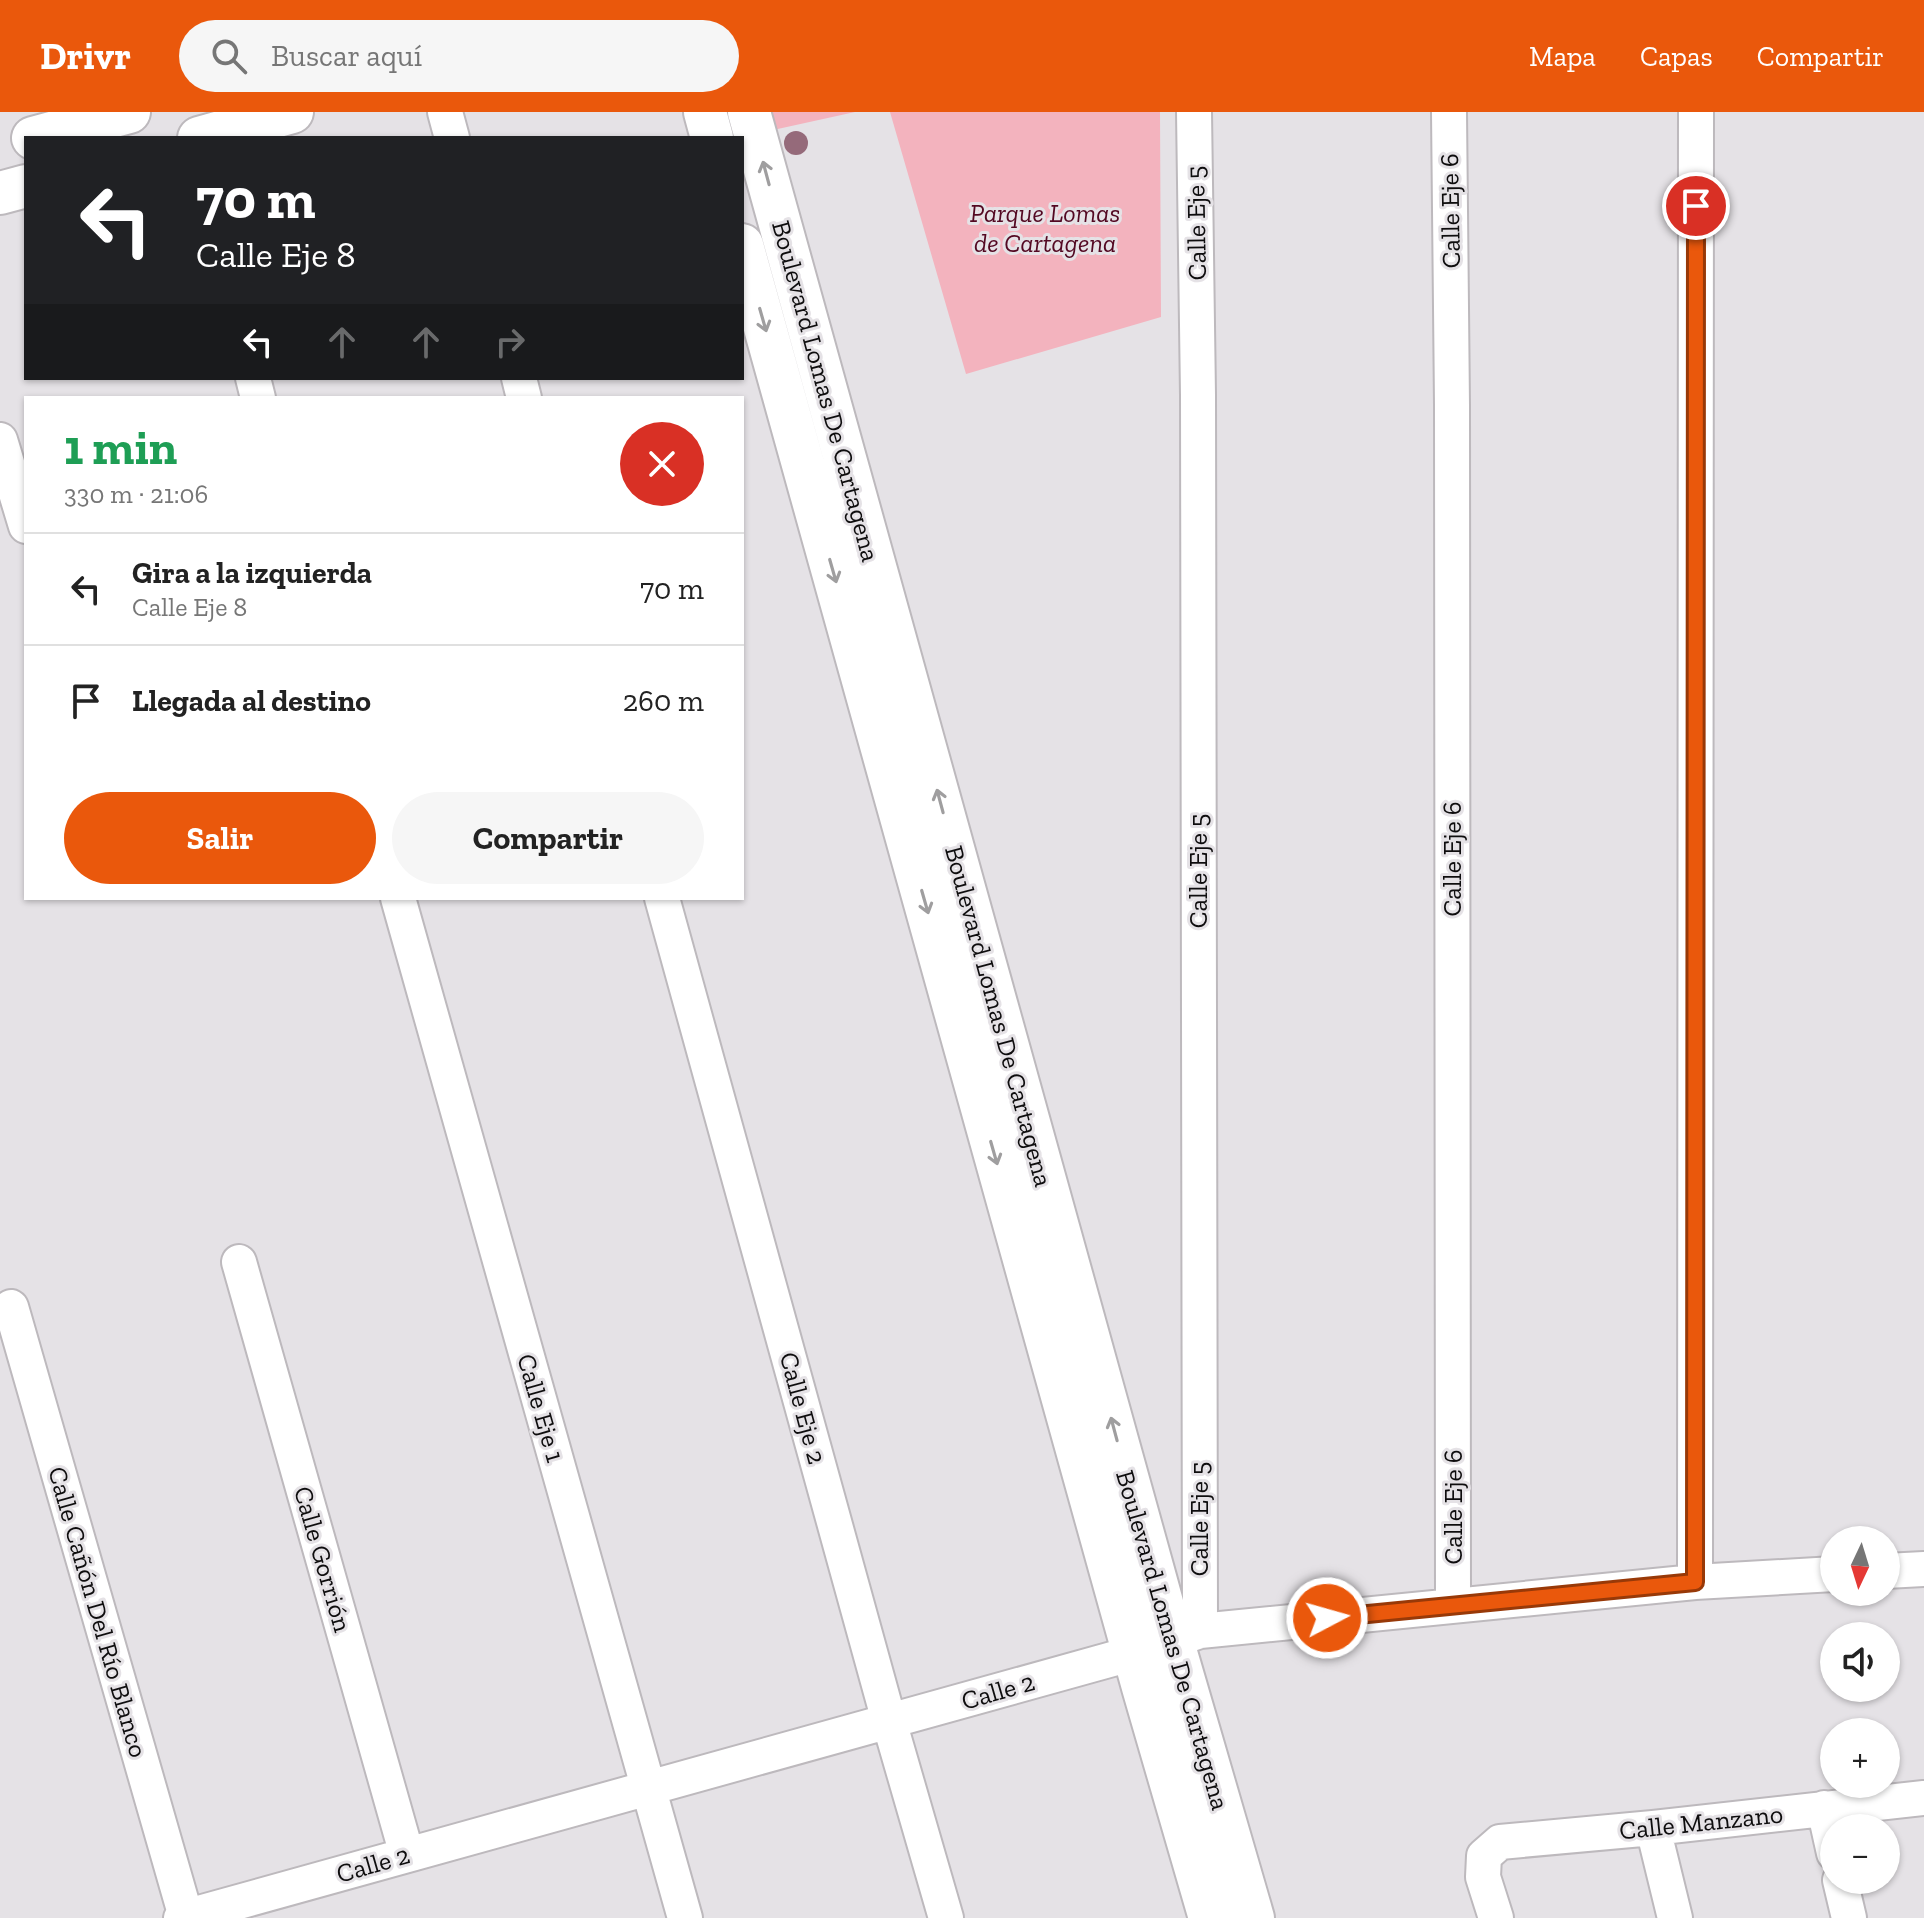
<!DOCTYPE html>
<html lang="es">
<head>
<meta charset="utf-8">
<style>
  body { margin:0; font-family:"Zilla Slab",serif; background:#f6f6f6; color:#222; height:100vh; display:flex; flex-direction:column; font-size:30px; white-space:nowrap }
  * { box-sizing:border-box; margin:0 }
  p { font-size:26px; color:#767676 }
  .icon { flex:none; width:44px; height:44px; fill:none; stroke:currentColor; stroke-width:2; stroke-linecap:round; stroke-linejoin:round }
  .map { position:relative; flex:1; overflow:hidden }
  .sheet { position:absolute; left:24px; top:284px; width:720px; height:504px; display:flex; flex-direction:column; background:#fff; border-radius:0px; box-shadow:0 2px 6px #0004 }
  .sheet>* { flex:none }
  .top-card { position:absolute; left:24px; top:24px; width:720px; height:244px; border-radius:0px; box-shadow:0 2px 6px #0004; background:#202124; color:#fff; overflow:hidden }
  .needle { width:52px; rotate:184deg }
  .fabs { position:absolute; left:1820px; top:1414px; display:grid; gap:16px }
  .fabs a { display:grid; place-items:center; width:80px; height:80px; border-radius:50%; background:#fff; box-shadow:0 2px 6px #0004; font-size:40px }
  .pin { position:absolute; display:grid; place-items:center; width:68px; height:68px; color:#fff; margin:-34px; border:4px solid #fff; border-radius:50%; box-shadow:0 2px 8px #0007 }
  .me { position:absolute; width:88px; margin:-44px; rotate:84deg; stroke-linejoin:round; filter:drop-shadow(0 0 6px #0008) }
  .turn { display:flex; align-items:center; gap:28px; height:168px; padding:0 40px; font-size:36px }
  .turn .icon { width:104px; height:104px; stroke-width:2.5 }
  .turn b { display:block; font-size:56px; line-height:68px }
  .lanes { display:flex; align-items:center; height:76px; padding:0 40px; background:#0003; justify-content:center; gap:40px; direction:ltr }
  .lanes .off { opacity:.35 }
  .round { display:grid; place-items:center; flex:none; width:84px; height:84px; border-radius:42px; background:#f6f6f6 }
  .head { display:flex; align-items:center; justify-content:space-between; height:136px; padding:0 40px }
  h1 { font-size:48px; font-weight:800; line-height:60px; color:#1e9e55 }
  .button { display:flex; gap:16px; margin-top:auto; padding:16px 40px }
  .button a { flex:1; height:92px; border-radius:48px; background:#ea580c; color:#fff; font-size:32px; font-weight:800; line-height:92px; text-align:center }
  .button a+a { background:#f6f6f6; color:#222 }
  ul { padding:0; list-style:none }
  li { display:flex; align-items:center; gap:24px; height:112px; padding:0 40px; border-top:2px solid #e0e0e0 }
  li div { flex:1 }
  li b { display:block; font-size:30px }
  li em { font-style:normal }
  header { display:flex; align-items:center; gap:48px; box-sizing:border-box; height:112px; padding:0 40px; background:#ea580c; color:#fff }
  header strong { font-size:38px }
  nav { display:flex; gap:44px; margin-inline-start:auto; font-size:28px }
  .search { width:560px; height:72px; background:#f6f6f6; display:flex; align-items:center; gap:20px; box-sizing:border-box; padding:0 28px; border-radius:44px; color:#767676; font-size:30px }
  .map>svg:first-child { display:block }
  .green { fill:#f3b3be }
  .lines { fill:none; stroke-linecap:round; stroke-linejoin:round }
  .minor-casing { stroke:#bdb9bd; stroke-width:38 }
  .tertiary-casing { stroke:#bdb9bd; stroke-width:46 }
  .minor { stroke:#fff; stroke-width:34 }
  .tertiary { stroke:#fff; stroke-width:42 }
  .tree { fill:#956a7a }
  .oneway { stroke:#9f9e9f }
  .route-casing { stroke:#983908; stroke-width:20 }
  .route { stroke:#ea580c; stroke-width:14 }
  .labels { text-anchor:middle; stroke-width:6; stroke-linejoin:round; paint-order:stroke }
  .street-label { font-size:26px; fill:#0e0d0e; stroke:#e5e2e6 }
  .park-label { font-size:26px; font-style:italic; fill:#530822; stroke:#e5e2e6 }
</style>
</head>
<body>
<header>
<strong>Drivr</strong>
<div class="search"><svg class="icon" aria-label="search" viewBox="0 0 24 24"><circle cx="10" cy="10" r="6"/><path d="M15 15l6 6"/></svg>Buscar aquí</div>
<nav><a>Mapa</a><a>Capas</a><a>Compartir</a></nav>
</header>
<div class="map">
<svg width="1924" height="1806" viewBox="0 0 1924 1806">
  <rect width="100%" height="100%" fill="#e5e2e6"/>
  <path class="green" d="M 758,0 L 855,0 L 764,20 Z
    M 890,0 L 1160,0 L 1161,205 L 966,262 Z"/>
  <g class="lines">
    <defs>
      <path id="minor" d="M 445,0 L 452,26
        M 1194,0 L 1198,283 L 1200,1519
        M 1449,0 L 1452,293 L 1453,1493
        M 253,266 L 258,286
        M 519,266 L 524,286
        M 0,328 L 26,414
        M 398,786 L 685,1806
        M 662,786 L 889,1609 L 946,1806
        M 239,1150 L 407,1743
        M 11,1195 L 186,1805
        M 1886,1459 L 1924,1457
        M 1695,1470 L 1696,0
        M 1824,1696 L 1834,1741
        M 1653,1716 L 1675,1806
        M 1840,1768 L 1849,1806
        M 181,1806 L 1134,1541 L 1200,1519 L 1695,1470 L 1834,1462
        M 1496,1806 L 1483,1765 L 1484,1744 L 1500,1730 L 1653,1716 L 1924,1686"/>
      <path id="tertiary" d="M 705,0 L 712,26
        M 749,0 L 1172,1527 L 1253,1806
        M 33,26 L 129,0
        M 199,26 L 292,0
        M 0,81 L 26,74
        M 742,133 L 1143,1575 L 1210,1806"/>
    </defs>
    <use href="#minor" class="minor-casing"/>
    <use href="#tertiary" class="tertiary-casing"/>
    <use href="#minor" class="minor"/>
    <use href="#tertiary" class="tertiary"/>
  </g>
  <circle class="tree" cx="796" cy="31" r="12"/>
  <defs><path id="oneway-shaft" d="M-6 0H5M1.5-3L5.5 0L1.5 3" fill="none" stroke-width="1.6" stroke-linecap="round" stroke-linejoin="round" transform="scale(2)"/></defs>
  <g class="oneway">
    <use href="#oneway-shaft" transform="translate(766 61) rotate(-105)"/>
    <use href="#oneway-shaft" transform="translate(763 208) rotate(74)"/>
    <use href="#oneway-shaft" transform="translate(833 459) rotate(74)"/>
    <use href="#oneway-shaft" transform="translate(940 689) rotate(-105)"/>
    <use href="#oneway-shaft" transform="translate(925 790) rotate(74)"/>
    <use href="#oneway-shaft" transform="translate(994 1041) rotate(74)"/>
    <use href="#oneway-shaft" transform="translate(1114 1317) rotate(-105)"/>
  </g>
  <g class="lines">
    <defs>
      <path id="route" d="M 1327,1506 L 1695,1470 L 1696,94"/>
    </defs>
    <use href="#route" class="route-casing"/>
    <use href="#route" class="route"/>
  </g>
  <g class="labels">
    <g class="street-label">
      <text transform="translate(1450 99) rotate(-91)" y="9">Calle Eje 6</text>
      <text transform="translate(1196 111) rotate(-91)" y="9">Calle Eje 5</text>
      <text transform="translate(826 279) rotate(75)" y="9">Boulevard Lomas De Cartagena</text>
      <text transform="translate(1452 747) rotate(-90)" y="9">Calle Eje 6</text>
      <text transform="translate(1198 759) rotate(-90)" y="9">Calle Eje 5</text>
      <text transform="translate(999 904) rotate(75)" y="9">Boulevard Lomas De Cartagena</text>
      <text transform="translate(541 1296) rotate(74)" y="9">Calle Eje 1</text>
      <text transform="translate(803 1296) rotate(75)" y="9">Calle Eje 2</text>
      <text transform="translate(1453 1395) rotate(-90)" y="9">Calle Eje 6</text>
      <text transform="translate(1199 1407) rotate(-90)" y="9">Calle Eje 5</text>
      <text transform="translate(323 1447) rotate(74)" y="9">Calle Gorrión</text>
      <text transform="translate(98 1500) rotate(74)" y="9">Calle Cañón Del Río Blanco</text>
      <text transform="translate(1173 1528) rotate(74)" y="9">Boulevard Lomas De Cartagena</text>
      <text transform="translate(998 1579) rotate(-16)" y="9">Calle 2</text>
      <text transform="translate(1701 1710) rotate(-6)" y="9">Calle Manzano</text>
      <text transform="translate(373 1752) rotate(-16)" y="9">Calle 2</text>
    </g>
    <g class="park-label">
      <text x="1045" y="110">Parque Lomas<tspan x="1045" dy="30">de Cartagena</tspan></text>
    </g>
  </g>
</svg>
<div class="fabs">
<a><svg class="needle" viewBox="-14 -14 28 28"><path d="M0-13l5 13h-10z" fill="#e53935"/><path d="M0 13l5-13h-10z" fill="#767676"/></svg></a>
<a><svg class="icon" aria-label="sound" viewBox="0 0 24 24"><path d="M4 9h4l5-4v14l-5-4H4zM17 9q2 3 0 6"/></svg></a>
<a>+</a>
<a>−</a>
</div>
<div class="pin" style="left:1696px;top:94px;background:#d93025"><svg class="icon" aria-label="arrive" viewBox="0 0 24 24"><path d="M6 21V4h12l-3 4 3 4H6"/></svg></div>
<svg class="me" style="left:1327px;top:1506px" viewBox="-20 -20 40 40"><circle r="17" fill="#ea580c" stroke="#fff" stroke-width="3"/><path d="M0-11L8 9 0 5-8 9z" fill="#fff"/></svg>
<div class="top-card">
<div class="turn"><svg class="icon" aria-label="left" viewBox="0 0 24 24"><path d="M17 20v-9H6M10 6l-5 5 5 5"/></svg><div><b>70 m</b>Calle Eje 8</div></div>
<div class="lanes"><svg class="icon" aria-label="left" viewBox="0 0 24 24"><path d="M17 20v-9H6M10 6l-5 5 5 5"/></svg><svg class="icon off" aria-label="ahead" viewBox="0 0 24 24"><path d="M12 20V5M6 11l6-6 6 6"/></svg><svg class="icon off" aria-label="ahead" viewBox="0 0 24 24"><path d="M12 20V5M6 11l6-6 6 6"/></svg><svg class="icon off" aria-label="right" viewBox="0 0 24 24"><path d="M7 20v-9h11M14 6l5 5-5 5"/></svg></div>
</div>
<section class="sheet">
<div class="head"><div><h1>1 min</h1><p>330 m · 21:06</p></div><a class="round" style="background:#d93025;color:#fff"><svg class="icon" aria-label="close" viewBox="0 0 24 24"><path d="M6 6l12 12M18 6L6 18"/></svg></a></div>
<ul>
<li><svg class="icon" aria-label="left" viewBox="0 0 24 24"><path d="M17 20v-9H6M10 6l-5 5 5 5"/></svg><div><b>Gira a la izquierda</b><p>Calle Eje 8</p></div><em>70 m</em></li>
<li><svg class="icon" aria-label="arrive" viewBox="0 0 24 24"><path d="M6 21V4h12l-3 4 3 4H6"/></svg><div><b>Llegada al destino</b></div><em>260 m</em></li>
</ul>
<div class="button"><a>Salir</a><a>Compartir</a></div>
</section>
</div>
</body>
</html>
